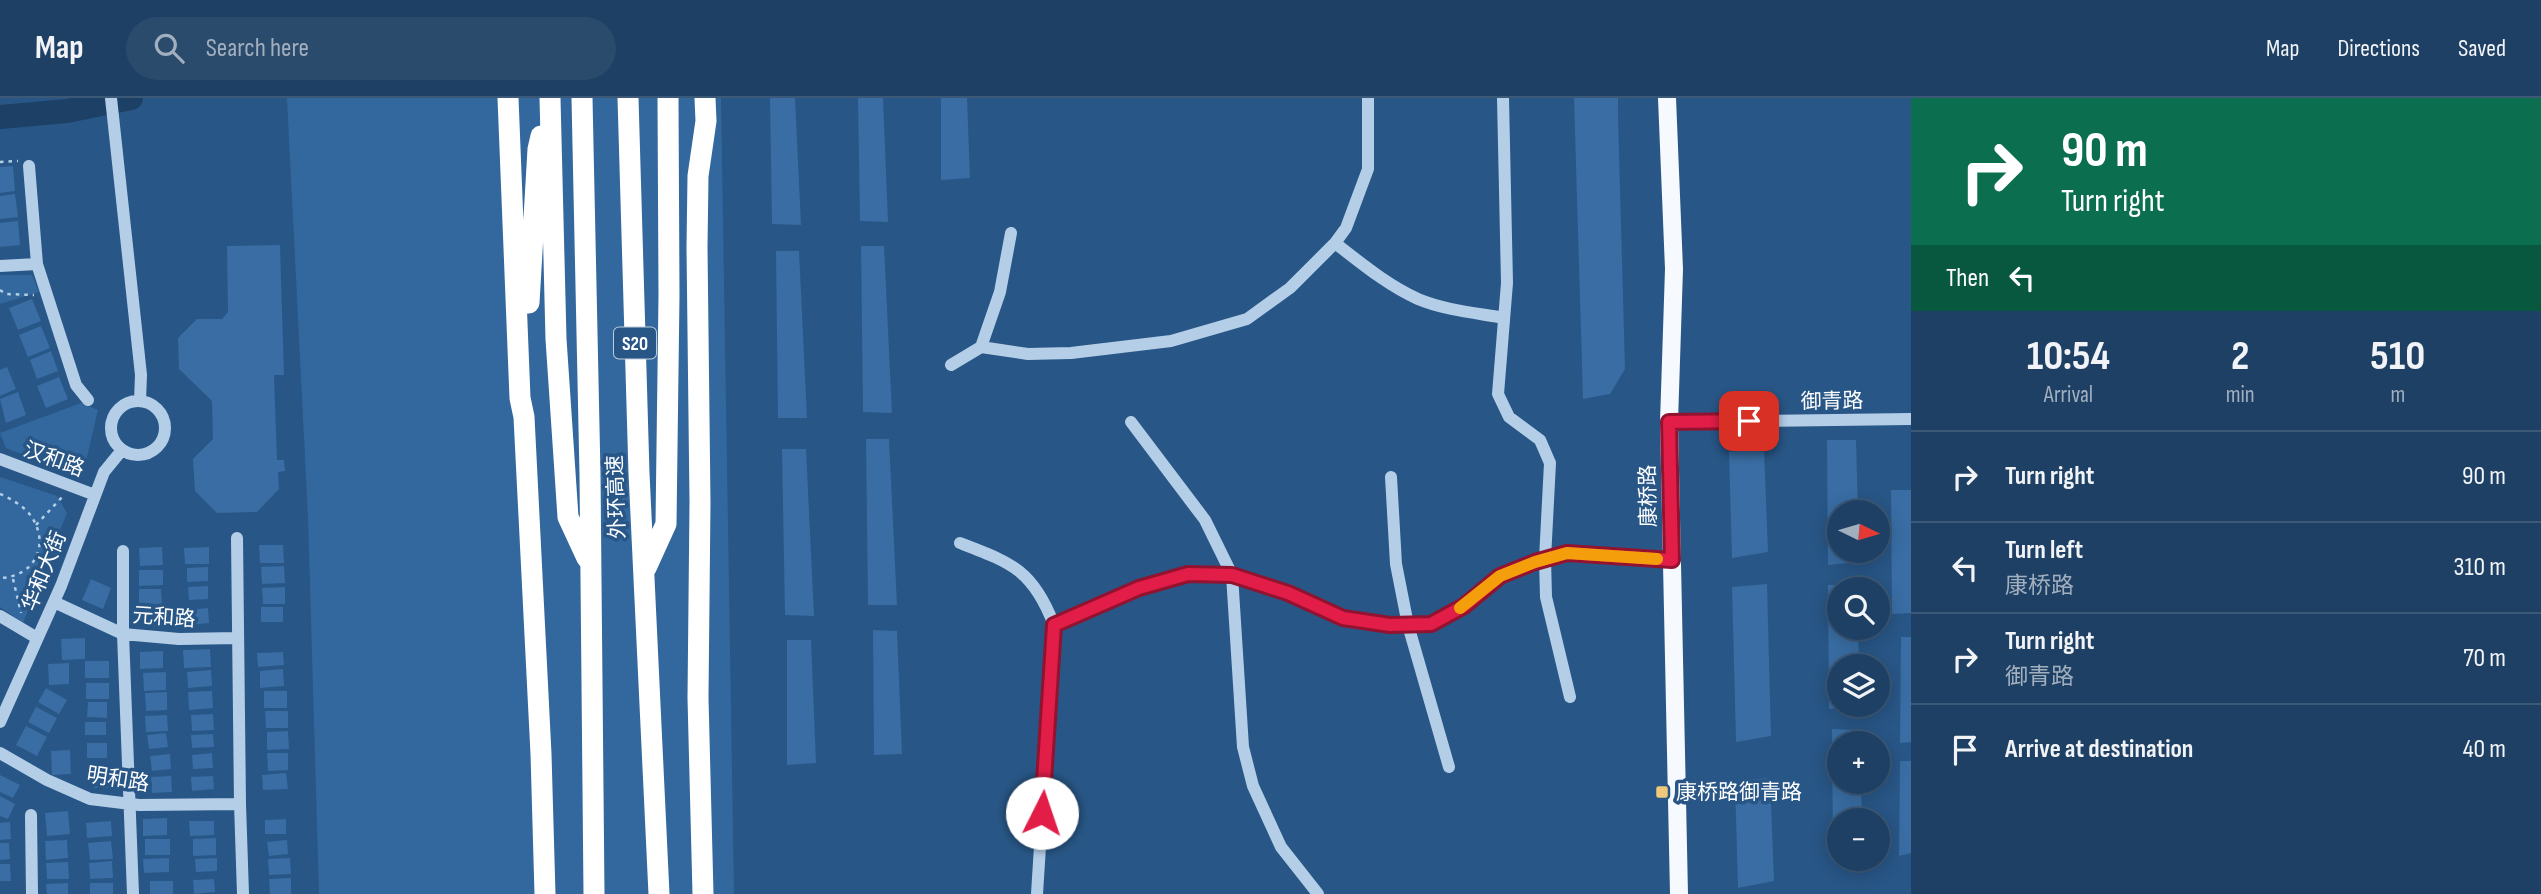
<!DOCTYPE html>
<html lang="en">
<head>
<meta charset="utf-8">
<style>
  body { margin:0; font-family:"Sofia Sans Condensed","Noto Sans SC",sans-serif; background:#2b4b6d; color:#f1f3f6; height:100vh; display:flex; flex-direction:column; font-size:26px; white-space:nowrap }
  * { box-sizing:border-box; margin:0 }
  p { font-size:23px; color:#a1afbf }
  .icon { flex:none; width:38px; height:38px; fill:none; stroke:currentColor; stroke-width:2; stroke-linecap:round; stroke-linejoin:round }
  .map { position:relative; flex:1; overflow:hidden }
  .details { display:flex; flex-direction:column; background:#1e4064; width:630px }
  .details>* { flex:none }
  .hud { background:#0b6e4f; color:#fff; overflow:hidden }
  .needle { width:46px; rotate:95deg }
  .tools { position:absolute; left:1827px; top:402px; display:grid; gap:14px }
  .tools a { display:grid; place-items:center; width:63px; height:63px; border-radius:50%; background:#1e4064; box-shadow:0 4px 18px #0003,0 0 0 2px #3c5978; font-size:35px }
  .pin { position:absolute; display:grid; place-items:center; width:60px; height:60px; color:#fff; margin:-30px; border-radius:14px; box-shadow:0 4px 10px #0006 }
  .me { position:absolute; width:77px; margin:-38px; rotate:4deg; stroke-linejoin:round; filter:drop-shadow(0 0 5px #0008) }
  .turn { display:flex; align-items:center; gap:24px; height:147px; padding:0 35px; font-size:32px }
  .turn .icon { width:91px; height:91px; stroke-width:2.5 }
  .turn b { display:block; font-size:49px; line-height:60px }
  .then { display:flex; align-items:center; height:66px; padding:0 35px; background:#0003; gap:14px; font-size:26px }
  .eta { display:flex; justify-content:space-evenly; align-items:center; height:119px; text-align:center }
  .eta b { font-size:42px; font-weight:700; line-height:49px }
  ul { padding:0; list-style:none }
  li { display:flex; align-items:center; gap:21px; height:91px; padding:0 35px; border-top:2px solid #3c5978 }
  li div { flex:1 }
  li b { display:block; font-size:26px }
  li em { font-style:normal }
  header { display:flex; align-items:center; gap:42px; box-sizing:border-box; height:98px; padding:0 35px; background:#1e4064; border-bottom:2px solid #3c5978 }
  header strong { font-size:33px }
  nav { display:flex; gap:38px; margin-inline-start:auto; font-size:24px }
  .search { width:490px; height:63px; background:#2b4b6d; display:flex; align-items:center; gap:18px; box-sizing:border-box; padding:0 24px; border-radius:38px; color:#a1afbf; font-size:26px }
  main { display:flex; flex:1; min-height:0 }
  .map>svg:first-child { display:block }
  .green { fill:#33689e }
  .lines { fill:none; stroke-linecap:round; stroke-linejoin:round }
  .river { stroke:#1d4067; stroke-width:24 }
  .building { fill:#396da3 }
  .path { stroke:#b4cee8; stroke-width:2.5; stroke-dasharray:3.5 5; stroke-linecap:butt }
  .minor { stroke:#b4cee8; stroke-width:12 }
  .major { stroke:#f6f9fe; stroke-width:18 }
  .highway { stroke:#fff; stroke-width:21 }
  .route-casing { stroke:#92132f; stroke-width:18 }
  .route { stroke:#e11d48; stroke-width:12 }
  .slow { stroke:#f59e0b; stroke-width:12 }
  .poi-dot { fill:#efc87a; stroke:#285686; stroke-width:2.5 }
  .labels { text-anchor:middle; stroke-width:7; stroke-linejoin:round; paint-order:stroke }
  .shield { fill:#285686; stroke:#beccdb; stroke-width:2 }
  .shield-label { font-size:19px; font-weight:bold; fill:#fff }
  .street-label { font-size:21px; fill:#fff; stroke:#285686 }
  .poi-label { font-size:21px; fill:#fff; stroke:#285686; text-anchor:start }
</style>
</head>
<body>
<header>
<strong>Map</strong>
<div class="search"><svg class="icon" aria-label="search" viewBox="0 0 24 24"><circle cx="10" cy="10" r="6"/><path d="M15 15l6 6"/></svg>Search here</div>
<nav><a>Map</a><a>Directions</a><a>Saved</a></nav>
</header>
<main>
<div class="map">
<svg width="1911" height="796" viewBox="0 0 1911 796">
  <rect width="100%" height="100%" fill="#285686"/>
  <path class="green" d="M 287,0 L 721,0 L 734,796 L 319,796 L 308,419 Z
    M 0,177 L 32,177 L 39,194 L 0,206 Z
    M 81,305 L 98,312 L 87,359 L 77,373 L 66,373 L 6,350 L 0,335 Z
    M 0,379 L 57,398 L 67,415 L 23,525 L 0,509 Z"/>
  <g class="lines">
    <path class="river" d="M 0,19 L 67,13 L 131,0"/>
  </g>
  <path class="building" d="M 770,0 L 795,0 L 801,127 L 772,126 Z
    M 858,0 L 883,0 L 888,124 L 860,123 Z
    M 941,0 L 967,0 L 970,80 L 941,82 Z
    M 1574,0 L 1618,0 L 1618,18 L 1625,271 L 1610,296 L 1583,301 Z
    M 13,68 L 15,93 L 0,95 L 0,69 Z
    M 15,96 L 18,119 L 0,121 L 0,98 Z
    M 18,123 L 20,147 L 0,149 L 0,125 Z
    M 280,147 L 284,277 L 274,277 L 277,362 L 284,362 L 285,373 L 278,374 L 279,391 L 257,414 L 217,415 L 195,393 L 193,361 L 213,341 L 212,303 L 179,271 L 178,240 L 197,221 L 222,221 L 228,214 L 227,148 Z
    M 861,148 L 884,148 L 892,315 L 863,314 Z
    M 776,153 L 799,153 L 807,320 L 778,320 Z
    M 32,201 L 41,223 L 18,232 L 9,210 Z
    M 41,228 L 50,250 L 28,259 L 19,237 Z
    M 51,253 L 58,273 L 37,281 L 30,262 Z
    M 7,269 L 16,291 L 0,298 L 0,272 Z
    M 59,279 L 68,301 L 46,310 L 37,288 Z
    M 18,294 L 26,317 L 6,325 L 0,301 Z
    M 866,341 L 889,341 L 897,507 L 868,507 Z
    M 1827,342 L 1856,342 L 1858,415 L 1839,415 L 1839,453 L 1859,453 L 1859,464 L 1828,467 Z
    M 1764,350 L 1768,454 L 1732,460 L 1729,354 Z
    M 782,351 L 806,351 L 814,518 L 785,517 Z
    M 1891,392 L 1911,392 L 1911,515 L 1892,516 Z
    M 259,447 L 283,447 L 284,465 L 260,465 Z
    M 162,449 L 163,467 L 140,468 L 139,450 Z
    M 209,449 L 209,466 L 185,466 L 184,450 Z
    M 284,468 L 285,485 L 262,486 L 261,469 Z
    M 208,469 L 208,483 L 187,484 L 187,470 Z
    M 139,472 L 163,472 L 163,487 L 139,488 Z
    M 91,481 L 111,490 L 103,511 L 82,502 Z
    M 1767,486 L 1771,638 L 1736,644 L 1732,489 Z
    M 1828,487 L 1857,487 L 1857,492 L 1839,492 L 1839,530 L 1858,530 L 1859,569 L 1839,569 L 1839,607 L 1860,607 L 1860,609 L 1829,611 Z
    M 208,488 L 208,501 L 189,502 L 188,489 Z
    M 285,489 L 285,506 L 263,506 L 262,490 Z
    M 139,491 L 161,491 L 162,506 L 139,507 Z
    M 261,509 L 283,509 L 283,524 L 261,524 Z
    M 208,510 L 209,525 L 187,527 L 186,512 Z
    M 167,512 L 167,527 L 144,529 L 143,513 Z
    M 873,532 L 897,533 L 902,656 L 874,657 Z
    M 1901,539 L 1911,539 L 1911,644 L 1900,645 Z
    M 85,540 L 85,561 L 62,562 L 61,541 Z
    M 787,542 L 811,542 L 816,665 L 787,667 Z
    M 210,551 L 211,569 L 184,570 L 183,552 Z
    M 163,553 L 163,570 L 140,571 L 140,554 Z
    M 283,554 L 284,567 L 258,569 L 257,555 Z
    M 85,563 L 109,563 L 109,580 L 85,580 Z
    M 69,565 L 69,586 L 49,587 L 48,566 Z
    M 283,571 L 284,588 L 260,590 L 260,573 Z
    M 211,572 L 212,588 L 188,590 L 187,574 Z
    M 166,574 L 166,592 L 144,593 L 143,575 Z
    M 86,585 L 109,585 L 109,601 L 86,601 Z
    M 46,590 L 67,602 L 59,616 L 38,604 Z
    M 212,593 L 213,610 L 189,612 L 188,594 Z
    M 264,593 L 287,593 L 287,610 L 264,610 Z
    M 167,594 L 167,612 L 146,613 L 145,595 Z
    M 88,604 L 107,604 L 107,620 L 87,619 Z
    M 36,609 L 57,620 L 49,635 L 28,624 Z
    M 265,613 L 288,613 L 288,630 L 266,630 Z
    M 213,616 L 214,632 L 192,633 L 191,617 Z
    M 167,617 L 168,633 L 146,634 L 145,618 Z
    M 85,624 L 106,624 L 106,637 L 85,637 Z
    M 26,628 L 47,639 L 37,658 L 16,647 Z
    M 1832,631 L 1860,632 L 1860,646 L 1839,646 L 1839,684 L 1861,684 L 1862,723 L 1839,723 L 1839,756 L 1833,756 Z
    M 288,633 L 289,651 L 267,652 L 267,634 Z
    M 166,635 L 168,649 L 149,651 L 147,637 Z
    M 213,636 L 214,649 L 192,650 L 191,637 Z
    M 87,645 L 107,645 L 107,660 L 87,660 Z
    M 70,652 L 71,676 L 52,677 L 51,653 Z
    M 212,655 L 213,670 L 193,671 L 192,657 Z
    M 267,655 L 288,655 L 288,672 L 268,673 Z
    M 170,656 L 171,671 L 152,673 L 150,658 Z
    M 1900,663 L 1911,663 L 1911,755 L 1899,758 Z
    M 94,670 L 112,670 L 111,690 L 93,690 Z
    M 286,675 L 288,691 L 263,692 L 262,677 Z
    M 0,677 L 20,687 L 13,700 L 0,694 Z
    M 171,678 L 172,694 L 152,695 L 151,679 Z
    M 213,678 L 214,691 L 192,693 L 191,679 Z
    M 1770,680 L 1774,783 L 1738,790 L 1735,683 Z
    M 0,698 L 15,706 L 8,721 L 0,718 Z
    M 68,713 L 70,736 L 47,738 L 45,715 Z
    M 167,720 L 167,737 L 143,738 L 143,721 Z
    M 286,721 L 286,736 L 265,736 L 265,722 Z
    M 111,723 L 112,738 L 87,740 L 86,725 Z
    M 189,723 L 214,723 L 214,737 L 190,738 Z
    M 10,724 L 11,741 L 0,742 L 0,725 Z
    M 216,740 L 216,757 L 193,758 L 193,741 Z
    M 145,741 L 170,741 L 170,757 L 145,757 Z
    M 67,742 L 68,760 L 46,762 L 45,743 Z
    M 287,742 L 288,756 L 269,758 L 267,744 Z
    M 111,743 L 113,761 L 90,762 L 88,745 Z
    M 0,745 L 9,745 L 10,761 L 0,762 Z
    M 169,760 L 169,774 L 144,775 L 143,761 Z
    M 217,760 L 217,773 L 196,774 L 195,761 Z
    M 290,760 L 291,776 L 269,777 L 268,761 Z
    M 112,763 L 113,780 L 90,781 L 89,765 Z
    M 68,764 L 69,781 L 47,781 L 46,765 Z
    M 0,766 L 10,766 L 11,783 L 0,783 Z
    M 291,780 L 291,796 L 270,796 L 269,781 Z
    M 214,781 L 215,794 L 194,796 L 193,782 Z
    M 150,783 L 173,783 L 173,796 L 150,796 Z
    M 68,785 L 68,796 L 47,796 L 46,786 Z
    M 90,785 L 113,785 L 113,796 L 90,796 Z"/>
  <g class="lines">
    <path class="path" d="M 0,64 L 18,63
      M 0,192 L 6,196 L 34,197
      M 0,396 C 11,401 24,408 31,418 C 51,447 34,479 0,480
      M 36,427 L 63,398
      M 13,481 L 21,515"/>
    <path class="minor" d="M 111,0 L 141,277 L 140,303
      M 1503,0 L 1507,185 L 1498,296 L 1509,319 L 1540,342 L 1550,365 L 1545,461 L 1546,499 L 1570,599
      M 29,68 L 37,166 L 76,287 L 88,302
      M 1335,145 C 1361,165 1387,187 1418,201 C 1444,212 1476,215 1504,220
      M 0,168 L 37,166
      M 981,249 L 1028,256 L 1071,255 L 1171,243 L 1247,221 L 1290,190 L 1335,145 L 1346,130 L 1368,71 L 1368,0
      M 951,267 L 981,249 L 1000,194 L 1011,135
      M111 330a27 27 0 1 1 54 0a27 27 0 1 1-54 0Z
      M 1131,324 L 1205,422 L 1232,477 L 1243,649 L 1253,688 L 1281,749 L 1318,796
      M 1669,324 L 1911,321
      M 0,361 L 95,397
      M 1391,379 L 1396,466 L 1408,527 L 1449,669
      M 237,440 L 240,706 L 243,796
      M 960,445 C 1012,465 1033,472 1054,527 L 1037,796
      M 123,453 L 123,536 L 133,796
      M 54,504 L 123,536 L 179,541 L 237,540
      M 0,518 L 37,540
      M 1054,527 L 1139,490 L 1188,476 L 1232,477 L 1288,495 L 1343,520 L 1389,527 L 1431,526 L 1464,508 L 1500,478 L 1535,464 L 1567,455 L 1672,462
      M 0,624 L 61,488 L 104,374 L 122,352
      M 0,655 L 47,682 L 90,701 L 139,707 L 240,706
      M 31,717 L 32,796"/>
    <path class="major" d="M 1667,0 L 1674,171 L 1669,324 L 1679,796"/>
    <path class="highway" d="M 508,0 L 520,300 L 524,319 L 541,656 L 545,796
      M 550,0 L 556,241 L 568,419 L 587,460
      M 582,0 L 590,376 L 594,796
      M 628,0 L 639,375 L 659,796
      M 529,205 L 538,51 L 541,38
      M 646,470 L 666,426 L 669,197 L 668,0
      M 703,796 L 698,600 L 700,404 L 697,149 L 698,78 L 706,23 L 705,0"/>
  </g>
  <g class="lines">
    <defs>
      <path id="route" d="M 1042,715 L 1054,527 L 1139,490 L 1188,476 L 1232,477 L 1288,495 L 1343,520 L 1390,527 L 1431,526 L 1464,508 L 1500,478 L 1535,464 L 1567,455 L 1672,462 L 1669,324 L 1749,323"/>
    </defs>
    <use href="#route" class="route-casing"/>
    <use href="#route" class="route"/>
    <path class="slow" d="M 1460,510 L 1500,478 L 1535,464 L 1567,455 L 1657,461"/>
  </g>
  <rect class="poi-dot" x="1655" y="687" width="14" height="14" rx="3.5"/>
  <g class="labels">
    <rect class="shield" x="614" y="229.5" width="42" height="31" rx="5"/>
    <g class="shield-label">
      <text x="635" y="252">S20</text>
    </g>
    <g class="street-label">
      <text transform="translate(1832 303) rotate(-1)" y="7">御青路</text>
      <text transform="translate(54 361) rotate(20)" y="7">汉和路</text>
      <text transform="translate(1648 398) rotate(-91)" y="7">康桥路</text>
      <text transform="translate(616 399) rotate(-92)" y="7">外环高速</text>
      <text transform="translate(44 473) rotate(-68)" y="7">华和大街</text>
      <text transform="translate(164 519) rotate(4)" y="7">元和路</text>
      <text transform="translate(118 681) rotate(9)" y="7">明和路</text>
    </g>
    <g class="poi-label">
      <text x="1676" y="701">康桥路御青路</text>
    </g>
  </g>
</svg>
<div class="tools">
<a><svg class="needle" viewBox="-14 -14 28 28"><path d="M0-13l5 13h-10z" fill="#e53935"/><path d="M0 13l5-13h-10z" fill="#a1afbf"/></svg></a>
<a><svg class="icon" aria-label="search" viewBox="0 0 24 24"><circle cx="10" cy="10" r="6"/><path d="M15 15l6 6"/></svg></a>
<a><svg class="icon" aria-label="layers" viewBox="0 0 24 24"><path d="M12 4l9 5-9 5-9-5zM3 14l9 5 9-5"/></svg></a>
<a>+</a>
<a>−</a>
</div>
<div class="pin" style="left:1749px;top:323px;background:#d93025"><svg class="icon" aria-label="arrive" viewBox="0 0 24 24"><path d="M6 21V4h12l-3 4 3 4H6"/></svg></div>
<svg class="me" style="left:1042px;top:715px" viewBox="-20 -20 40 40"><circle r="19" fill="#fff"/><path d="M0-13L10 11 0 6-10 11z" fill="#e11d48"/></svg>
</div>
<section class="details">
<div class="hud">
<div class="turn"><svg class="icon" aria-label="right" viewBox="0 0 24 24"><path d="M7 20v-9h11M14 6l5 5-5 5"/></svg><div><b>90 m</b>Turn right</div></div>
<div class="then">Then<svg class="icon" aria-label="left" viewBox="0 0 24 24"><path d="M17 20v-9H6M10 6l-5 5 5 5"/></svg></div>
</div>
<div class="eta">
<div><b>10:54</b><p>Arrival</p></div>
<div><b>2</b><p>min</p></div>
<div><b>510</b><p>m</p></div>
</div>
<ul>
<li><svg class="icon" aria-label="right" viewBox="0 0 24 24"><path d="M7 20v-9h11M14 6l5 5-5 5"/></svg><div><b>Turn right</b></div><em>90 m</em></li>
<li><svg class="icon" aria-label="left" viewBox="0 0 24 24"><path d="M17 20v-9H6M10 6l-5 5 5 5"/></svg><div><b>Turn left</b><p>康桥路</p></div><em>310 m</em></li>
<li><svg class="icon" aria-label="right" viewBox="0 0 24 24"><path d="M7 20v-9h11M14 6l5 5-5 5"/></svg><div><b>Turn right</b><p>御青路</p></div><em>70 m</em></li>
<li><svg class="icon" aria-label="arrive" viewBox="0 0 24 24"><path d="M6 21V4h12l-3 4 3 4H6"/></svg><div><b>Arrive at destination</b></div><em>40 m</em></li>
</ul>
</section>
</main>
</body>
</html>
